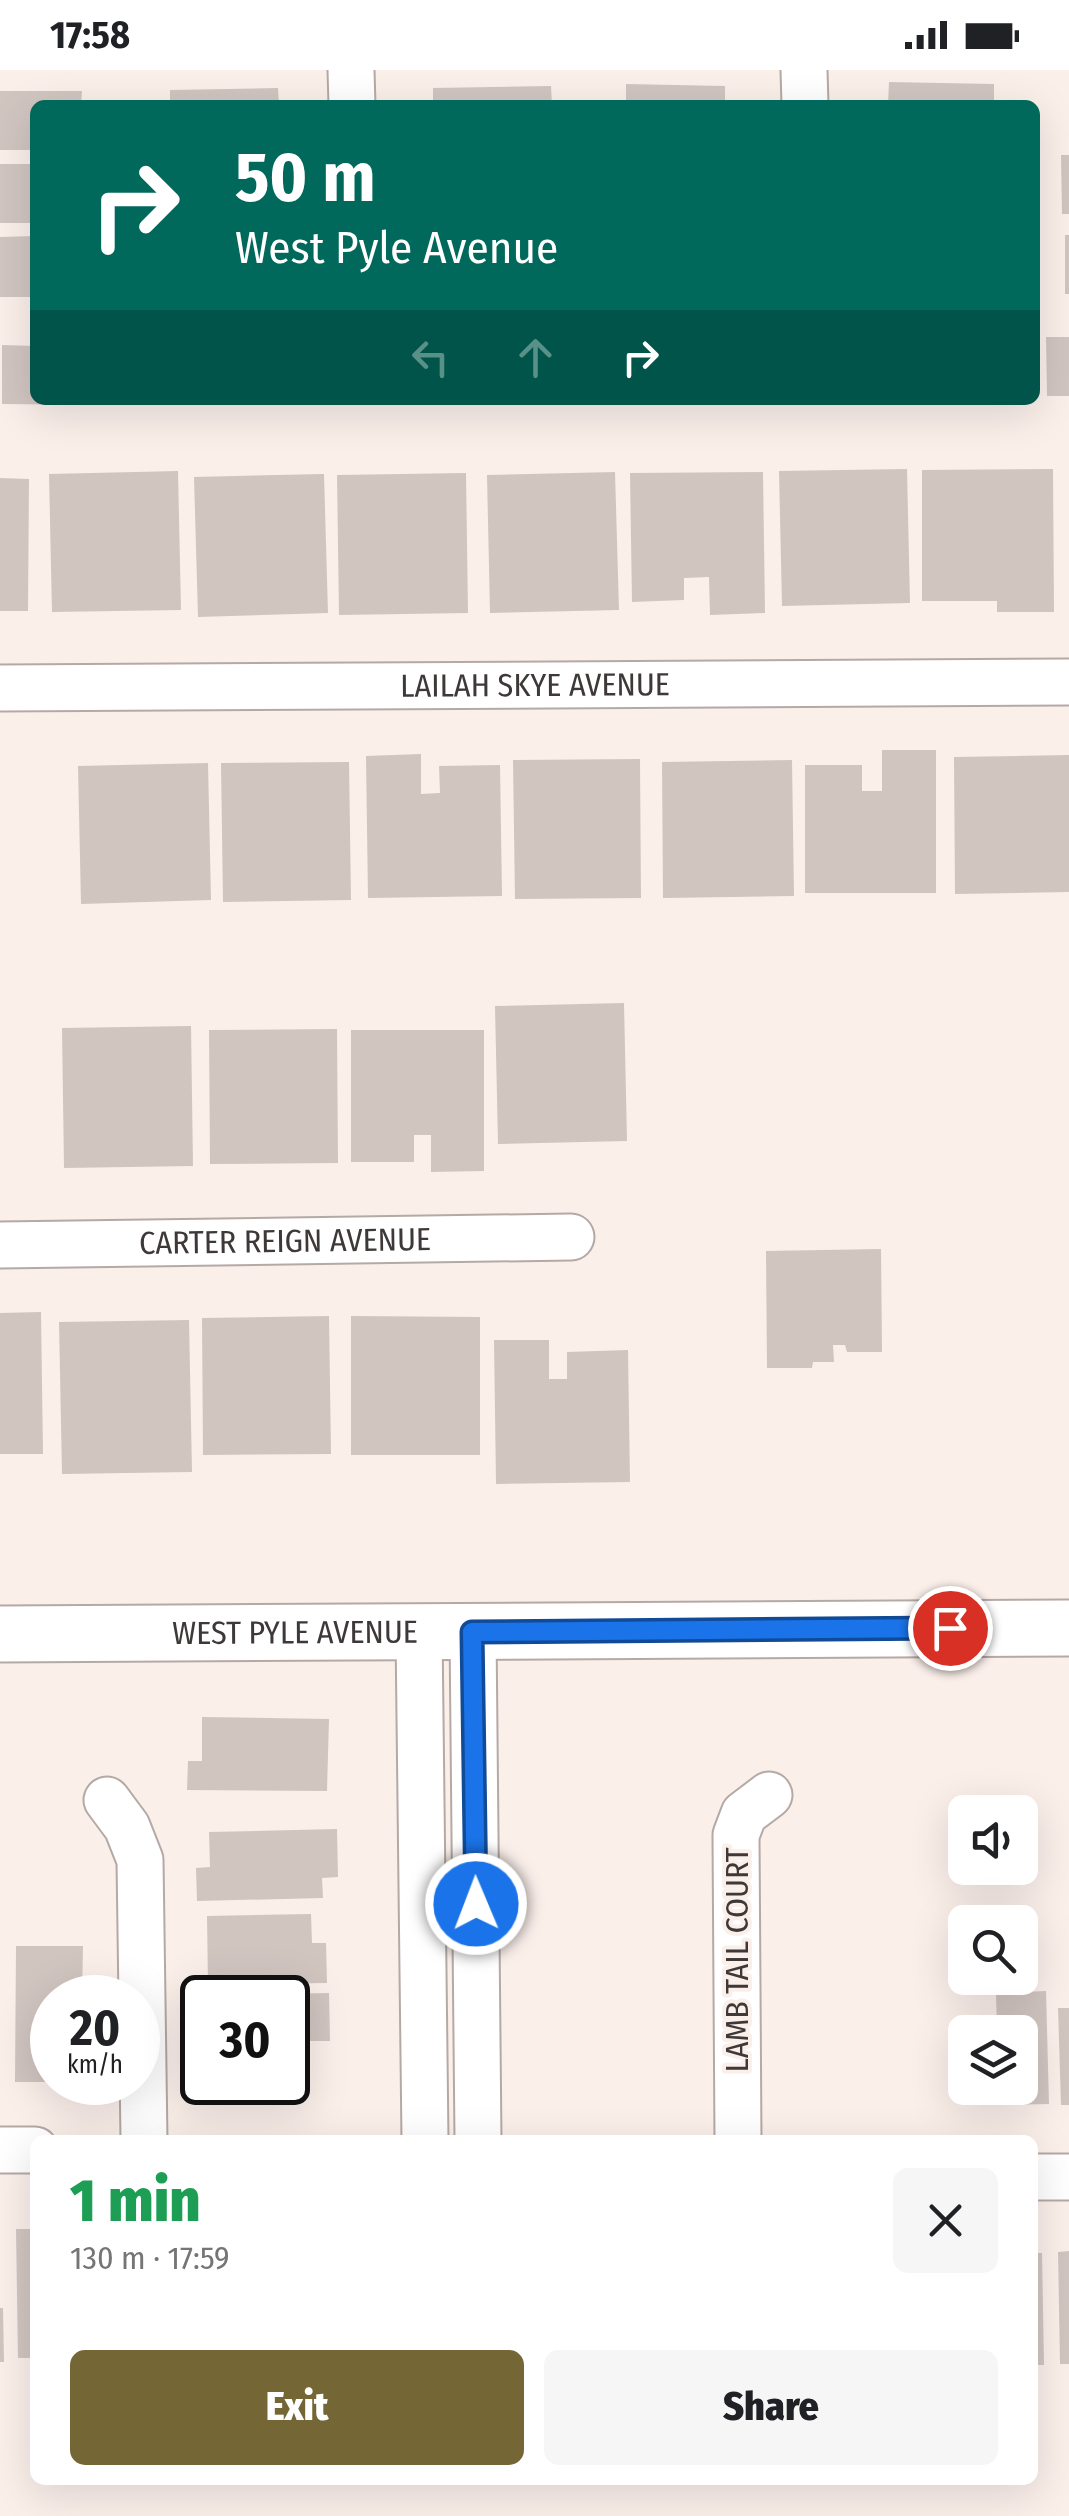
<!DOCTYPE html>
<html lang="en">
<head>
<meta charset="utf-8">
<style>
  body { margin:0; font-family:"Fira Sans Condensed",sans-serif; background:#f6f6f6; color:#202124; height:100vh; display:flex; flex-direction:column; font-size:38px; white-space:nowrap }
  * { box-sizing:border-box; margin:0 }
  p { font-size:32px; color:#757577 }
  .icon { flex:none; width:55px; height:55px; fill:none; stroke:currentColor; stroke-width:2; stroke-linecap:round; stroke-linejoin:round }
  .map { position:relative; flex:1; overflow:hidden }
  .details { position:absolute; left:30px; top:2065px; width:1008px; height:350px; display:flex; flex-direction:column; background:#fff; border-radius:15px; box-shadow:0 10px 40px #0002 }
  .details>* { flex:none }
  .guide { position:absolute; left:30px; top:30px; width:1010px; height:305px; border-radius:15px; box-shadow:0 10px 40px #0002; background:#00695c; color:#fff; overflow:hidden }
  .fabs { position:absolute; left:948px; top:1725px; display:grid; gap:20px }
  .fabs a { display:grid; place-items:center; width:90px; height:90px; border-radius:15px; background:#fff; box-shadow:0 10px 40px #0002; font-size:50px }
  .speed { position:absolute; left:30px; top:1905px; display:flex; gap:20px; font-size:50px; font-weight:700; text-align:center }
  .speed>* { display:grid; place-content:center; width:130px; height:130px; border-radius:50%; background:#fff; box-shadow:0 10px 40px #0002; line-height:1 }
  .speed small { font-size:25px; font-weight:400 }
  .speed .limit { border:5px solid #111; border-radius:15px; background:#fff; color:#111 }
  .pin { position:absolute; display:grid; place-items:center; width:85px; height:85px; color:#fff; margin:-42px; border:5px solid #fff; border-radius:50%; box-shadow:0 2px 10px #0007 }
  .me { position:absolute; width:110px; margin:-55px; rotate:359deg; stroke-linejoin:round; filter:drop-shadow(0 0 8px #0008) }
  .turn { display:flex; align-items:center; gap:35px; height:210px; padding:0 40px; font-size:45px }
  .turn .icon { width:130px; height:130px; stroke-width:2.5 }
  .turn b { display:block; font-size:70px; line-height:85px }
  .lanes { display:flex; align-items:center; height:95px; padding:0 40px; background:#0003; justify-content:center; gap:50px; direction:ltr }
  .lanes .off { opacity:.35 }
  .round { display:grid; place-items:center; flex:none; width:105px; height:105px; border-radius:15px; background:#f6f6f6 }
  .head { display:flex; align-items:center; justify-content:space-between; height:170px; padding:0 40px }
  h1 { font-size:60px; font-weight:800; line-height:75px; color:#1e9e55 }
  .primary-button { display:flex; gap:20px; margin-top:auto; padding:20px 40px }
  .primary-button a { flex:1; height:115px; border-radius:15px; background:#756735; color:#fff; font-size:40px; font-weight:800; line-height:115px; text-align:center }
  .primary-button a+a { background:#f6f6f6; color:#202124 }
  .status { display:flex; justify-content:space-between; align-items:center; height:70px; padding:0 50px; background:#fff; direction:ltr }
  .status svg { height:28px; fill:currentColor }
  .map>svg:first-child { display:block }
  .building { fill:#d1c5c0 }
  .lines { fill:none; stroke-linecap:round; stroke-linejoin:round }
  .street-casing { stroke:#b5a9a5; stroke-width:49 }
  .secondary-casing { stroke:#b5a9a5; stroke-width:59 }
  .street { stroke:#fff; stroke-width:45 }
  .secondary { stroke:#fff; stroke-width:55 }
  .route-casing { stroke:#114b97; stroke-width:25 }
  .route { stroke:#1a73e8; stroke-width:18 }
  .labels { text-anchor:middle; stroke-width:8; stroke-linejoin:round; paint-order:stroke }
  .street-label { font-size:32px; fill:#3e3938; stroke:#fbefea }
</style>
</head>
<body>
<div class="status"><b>17:58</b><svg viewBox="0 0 49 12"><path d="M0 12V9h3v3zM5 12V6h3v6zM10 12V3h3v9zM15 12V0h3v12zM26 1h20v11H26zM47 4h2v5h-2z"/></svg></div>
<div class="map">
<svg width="1069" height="2446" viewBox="0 0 1069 2446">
  <rect width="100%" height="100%" fill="#fbefea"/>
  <path class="building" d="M 889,12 L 994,14 L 994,35 L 888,35 Z
    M 626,14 L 725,16 L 725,35 L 626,35 Z
    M 551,16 L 552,35 L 433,35 L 433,18 Z
    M 278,18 L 279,35 L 170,35 L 170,20 Z
    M 0,21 L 82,21 L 81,35 L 35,35 L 35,80 L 0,80 Z
    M 1061,85 L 1069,85 L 1069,144 L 1062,144 Z
    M 0,94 L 35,94 L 35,153 L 0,153 Z
    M 1065,165 L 1069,165 L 1069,224 L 1065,224 Z
    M 35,166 L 35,227 L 0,227 L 0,167 Z
    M 1046,267 L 1069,267 L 1069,326 L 1047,326 Z
    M 2,275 L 35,276 L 35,330 L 96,330 L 96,335 L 2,334 Z
    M 169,330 L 220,330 L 220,333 L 169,334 Z
    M 907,399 L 910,533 L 782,536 L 779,401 Z
    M 1053,399 L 1054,542 L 997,542 L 997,531 L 922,531 L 922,400 Z
    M 178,401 L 181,540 L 52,542 L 49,404 Z
    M 615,402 L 619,540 L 490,543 L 487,405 Z
    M 763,402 L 765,543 L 710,545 L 709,507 L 684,508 L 684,530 L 632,532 L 630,403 Z
    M 466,403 L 468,543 L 339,545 L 337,405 Z
    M 324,404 L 328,543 L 198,547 L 194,407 Z
    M 0,408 L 29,409 L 28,541 L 0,541 Z
    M 882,680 L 936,680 L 936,823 L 805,823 L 805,695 L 862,695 L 862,721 L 882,721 Z
    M 421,684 L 421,724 L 440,723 L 439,696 L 500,695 L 502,826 L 368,828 L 366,686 Z
    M 1069,685 L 1069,822 L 955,824 L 954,687 Z
    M 640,689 L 641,828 L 515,829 L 513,690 Z
    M 792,690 L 794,826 L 663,828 L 662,692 Z
    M 349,692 L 351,830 L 223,832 L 221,693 Z
    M 208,693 L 211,830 L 81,834 L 78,696 Z
    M 624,933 L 627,1071 L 498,1074 L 495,936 Z
    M 191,956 L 193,1096 L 64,1098 L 62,958 Z
    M 337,959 L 338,1093 L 210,1094 L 209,960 Z
    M 351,960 L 484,960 L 484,1101 L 431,1102 L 431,1065 L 414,1065 L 414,1092 L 351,1092 Z
    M 881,1179 L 882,1282 L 847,1282 L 845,1275 L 833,1275 L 834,1292 L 813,1292 L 812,1298 L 767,1298 L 766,1181 Z
    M 41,1242 L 43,1384 L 0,1384 L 0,1243 Z
    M 329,1246 L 331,1384 L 203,1385 L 202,1248 Z
    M 351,1246 L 480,1247 L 480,1385 L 351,1385 Z
    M 189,1250 L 192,1402 L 62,1404 L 59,1252 Z
    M 494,1270 L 549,1270 L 549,1309 L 567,1309 L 567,1282 L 628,1280 L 630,1412 L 496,1414 Z
    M 202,1647 L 329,1649 L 327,1721 L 187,1720 L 188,1691 L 202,1691 Z
    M 337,1759 L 338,1807 L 322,1808 L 323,1828 L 197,1831 L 196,1798 L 210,1797 L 209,1762 Z
    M 311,1844 L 312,1873 L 326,1873 L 327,1913 L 208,1915 L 207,1846 Z
    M 16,1876 L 83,1876 L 82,1928 L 52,1928 L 52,2012 L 15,2012 Z
    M 1046,1921 L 1049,2034 L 998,2035 L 998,2018 L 1020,2018 L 1020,1962 L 997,1962 L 996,1923 Z
    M 329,1923 L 330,1971 L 305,1971 L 305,1993 L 288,1993 L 288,1928 L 269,1928 L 269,1924 Z
    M 1058,1938 L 1069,1938 L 1069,2035 L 1061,2035 Z
    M 198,1957 L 202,1957 L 202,1994 L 199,1994 Z
    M 16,2159 L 35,2159 L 35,2288 L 18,2288 Z
    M 1069,2181 L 1069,2294 L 1060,2294 L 1058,2182 Z
    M 1032,2183 L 1042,2183 L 1044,2295 L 1032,2295 Z
    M 0,2238 L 3,2238 L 4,2292 L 0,2292 Z"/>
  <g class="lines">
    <defs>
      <g id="street">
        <path d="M 351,0 L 352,35"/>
        <path d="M 804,0 L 805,35"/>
        <path id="s1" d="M 0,618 L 1069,612"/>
        <path id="s2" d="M 0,1175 L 571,1167"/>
        <path d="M 419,1562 L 425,2070"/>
        <path d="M 473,1562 L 478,2070"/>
        <path d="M 107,1730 L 127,1757 L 140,1790 L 144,2070"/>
        <path d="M 738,2070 L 736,1765 L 744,1744 L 769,1725"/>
        <path d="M 0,2080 L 35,2080"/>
        <path d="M 1032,2107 L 1069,2107"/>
      </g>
      <g id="secondary">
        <path id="s3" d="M 0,1564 L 1069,1558"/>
      </g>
    </defs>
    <use href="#street" class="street-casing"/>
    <use href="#secondary" class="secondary-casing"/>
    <use href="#street" class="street"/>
    <use href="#secondary" class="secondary"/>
  </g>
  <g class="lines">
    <defs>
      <path id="route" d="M 476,1834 L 472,1562 L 950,1558"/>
    </defs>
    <use href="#route" class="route-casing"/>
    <use href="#route" class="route"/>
  </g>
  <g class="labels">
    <g class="street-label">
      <text dy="11" stroke="none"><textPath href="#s1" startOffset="535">LAILAH SKYE AVENUE</textPath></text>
      <text dy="11" stroke="none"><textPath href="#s2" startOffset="285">CARTER REIGN AVENUE</textPath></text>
      <text dy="11" stroke="none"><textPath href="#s3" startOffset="295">WEST PYLE AVENUE</textPath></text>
      <text transform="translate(737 1890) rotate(-90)" y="11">LAMB TAIL COURT</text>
    </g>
  </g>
</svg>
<div class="fabs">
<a><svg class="icon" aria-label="sound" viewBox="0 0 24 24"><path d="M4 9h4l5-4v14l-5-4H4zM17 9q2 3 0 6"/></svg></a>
<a><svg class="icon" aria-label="search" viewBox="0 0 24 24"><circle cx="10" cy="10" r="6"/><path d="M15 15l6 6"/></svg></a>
<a><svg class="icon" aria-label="layers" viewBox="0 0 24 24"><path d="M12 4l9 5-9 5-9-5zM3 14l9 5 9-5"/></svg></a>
</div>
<div class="speed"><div>20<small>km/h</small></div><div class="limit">30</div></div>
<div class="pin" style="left:950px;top:1558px;background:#d93025"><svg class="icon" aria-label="arrive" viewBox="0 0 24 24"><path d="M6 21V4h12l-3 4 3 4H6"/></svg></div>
<svg class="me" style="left:476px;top:1834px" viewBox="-20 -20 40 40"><circle r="17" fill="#1a73e8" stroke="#fff" stroke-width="3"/><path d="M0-11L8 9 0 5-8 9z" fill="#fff"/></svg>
<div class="guide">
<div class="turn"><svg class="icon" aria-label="right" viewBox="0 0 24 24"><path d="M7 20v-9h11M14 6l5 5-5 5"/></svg><div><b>50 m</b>West Pyle Avenue</div></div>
<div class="lanes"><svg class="icon off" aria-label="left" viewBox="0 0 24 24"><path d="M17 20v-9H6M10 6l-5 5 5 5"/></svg><svg class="icon off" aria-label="ahead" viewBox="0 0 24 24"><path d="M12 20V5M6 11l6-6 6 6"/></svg><svg class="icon" aria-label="right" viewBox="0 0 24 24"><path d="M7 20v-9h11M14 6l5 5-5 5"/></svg></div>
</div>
<section class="details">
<div class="head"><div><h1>1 min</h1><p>130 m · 17:59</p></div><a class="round"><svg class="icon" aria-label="close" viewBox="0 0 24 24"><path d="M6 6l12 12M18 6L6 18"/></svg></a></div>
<div class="primary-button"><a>Exit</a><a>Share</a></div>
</section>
</div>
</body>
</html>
